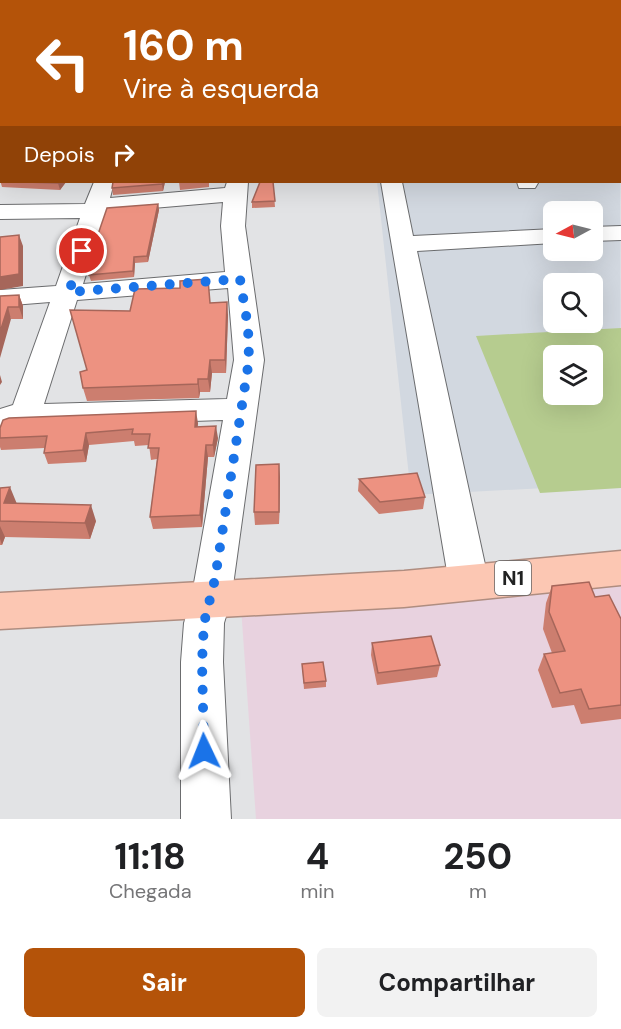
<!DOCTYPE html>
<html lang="pt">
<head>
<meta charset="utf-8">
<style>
  body { margin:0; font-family:"DM Sans",sans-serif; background:#f2f2f2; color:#202124; height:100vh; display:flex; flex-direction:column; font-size:22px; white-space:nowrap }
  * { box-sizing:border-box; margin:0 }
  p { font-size:20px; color:#757577 }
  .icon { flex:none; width:33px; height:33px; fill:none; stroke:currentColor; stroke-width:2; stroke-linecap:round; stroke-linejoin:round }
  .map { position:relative; height:819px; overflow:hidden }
  .drawer { display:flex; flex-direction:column; background:#fff; flex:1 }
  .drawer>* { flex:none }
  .hud { position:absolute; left:0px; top:0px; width:621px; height:183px; box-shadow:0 6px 24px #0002; background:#b45309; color:#fff; overflow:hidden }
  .needle { width:39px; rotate:263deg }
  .fabs { position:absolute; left:543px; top:201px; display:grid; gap:12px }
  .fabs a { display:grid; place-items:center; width:60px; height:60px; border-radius:9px; background:#fff; box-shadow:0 6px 24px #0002; font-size:30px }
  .pin { position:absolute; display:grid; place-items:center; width:51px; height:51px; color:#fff; margin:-26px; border:3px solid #fff; border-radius:50%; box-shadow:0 2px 6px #0007 }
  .me { position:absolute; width:66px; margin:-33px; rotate:358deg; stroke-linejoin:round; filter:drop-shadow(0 0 4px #0008) }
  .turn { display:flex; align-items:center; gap:21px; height:126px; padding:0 24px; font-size:27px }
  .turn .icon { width:78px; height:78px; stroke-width:2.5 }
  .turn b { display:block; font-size:42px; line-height:51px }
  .then { display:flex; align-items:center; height:57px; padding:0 24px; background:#0003; gap:12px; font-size:22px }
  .eta { display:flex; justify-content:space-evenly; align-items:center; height:102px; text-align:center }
  .eta b { font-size:36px; font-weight:700; line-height:42px }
  .button { display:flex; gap:12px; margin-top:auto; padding:12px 24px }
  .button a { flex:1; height:69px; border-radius:9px; background:#b45309; color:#fff; font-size:24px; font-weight:700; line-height:69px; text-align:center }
  .button a+a { background:#f2f2f2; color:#202124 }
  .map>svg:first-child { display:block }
  .commercial { fill:#e8d2df }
  .built { fill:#d2d8e0; fill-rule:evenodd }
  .green { fill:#b6cc8f; fill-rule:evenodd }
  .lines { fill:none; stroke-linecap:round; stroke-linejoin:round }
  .minor-casing { stroke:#6b6c6e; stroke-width:2 }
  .highway-casing { stroke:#af8d80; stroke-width:3 }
  .minor { fill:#fff; fill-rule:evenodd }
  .highway { fill:#fcc7b3; fill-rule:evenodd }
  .wall { fill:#cc7e6f }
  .shaded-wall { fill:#a6665a }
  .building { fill:#ed9281; stroke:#a6665a; stroke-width:1.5 }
  .route { stroke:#1a73e8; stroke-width:10; stroke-dasharray:0 18 }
  .labels { text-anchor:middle; stroke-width:4.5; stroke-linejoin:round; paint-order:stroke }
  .shield { fill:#fff; stroke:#646464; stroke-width:1.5 }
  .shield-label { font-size:20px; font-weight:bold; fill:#212222 }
</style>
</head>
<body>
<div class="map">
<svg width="621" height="819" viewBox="0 0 621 819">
  <rect width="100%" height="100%" fill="#e2e3e5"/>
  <path class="commercial" d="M 621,584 L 621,819 L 256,819 L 241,607 Z"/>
  <path class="built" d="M 620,74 L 621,484 L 411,495 L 377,182 L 620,182 ZM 554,212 L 592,212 L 592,250 L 554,250 ZM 554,284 L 592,284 L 592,322 L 554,322 ZM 554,356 L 592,356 L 592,394 L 554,394 Z"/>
  <path class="green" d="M 621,328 L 621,488 L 540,493 L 476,336 ZM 554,356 L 592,356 L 592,394 L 554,394 Z"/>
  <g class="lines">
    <defs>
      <path id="minor" d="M 363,0 L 377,0 L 377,2 L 363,2 Z
        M 473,0 L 487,0 L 488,2 L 474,2 Z
        M 574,0 L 588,0 L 589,2 L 575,2 Z
        M 607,0 L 621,0 L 621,5 L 620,2 Z
        M 0,2 L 2,2 L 0,12 Z
        M 620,27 L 621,27 L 621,36 L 620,36 Z
        M 620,111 L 621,111 L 621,123 L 620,122 Z
        M 94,182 L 114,182 L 110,198 L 225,188 L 227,182 L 248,182 L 245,226 L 264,360 L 231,600 L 224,623 L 223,662 L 231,819 L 181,819 L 181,662 L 184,623 L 191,600 L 223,420 L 14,427 L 0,431 L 0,409 L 13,405 L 50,302 L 0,306 L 0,290 L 56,286 L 80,218 L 0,219 L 0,205 L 85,204 ZM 223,202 L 221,226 L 225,272 L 83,284 L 106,212 ZM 228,288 L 234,360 L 227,399 L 44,404 L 77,300 Z
        M 381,182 L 402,182 L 413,236 L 554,229 L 554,243 L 417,251 L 489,583 L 483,595 L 469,600 L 455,595 L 449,583 Z
        M 517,182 L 537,182 L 538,183 L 535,188 L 519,188 Z
        M 621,226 L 621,240 L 592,241 L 592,227 Z"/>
      <path id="highway" d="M 621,551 L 621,585 L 404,607 L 0,629 L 0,593 L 404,571 Z"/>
    </defs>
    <use href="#minor" class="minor-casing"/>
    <use href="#highway" class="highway-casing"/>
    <use href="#minor" class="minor"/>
    <use href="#highway" class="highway"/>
  </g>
  <path class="wall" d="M 2,179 L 2,182 L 66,182 L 60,190 L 2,187 L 0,180 Z
    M 113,182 L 165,182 L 163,191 L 113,195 L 112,188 Z
    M 179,182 L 209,182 L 209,187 L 180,190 Z
    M 273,182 L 275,207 L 252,208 L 252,202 Z
    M 158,204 L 159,210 L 148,262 L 135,263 L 134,277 L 91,281 L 89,275 L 94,254 L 93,249 Z
    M 19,295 L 23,306 L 23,319 L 11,319 L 0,296 Z
    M 210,303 L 228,315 L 226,373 L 212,373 L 210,392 L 200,392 L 199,398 L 87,401 L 83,388 L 87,370 L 130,311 Z
    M 198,423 L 197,427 L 218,438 L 214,457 L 208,457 L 202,527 L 153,529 L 150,517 L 157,459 L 151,460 L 149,445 L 135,446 L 134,441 L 89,445 L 86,462 L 48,464 L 44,453 L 45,448 L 1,450 L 0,447 L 0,428 Z
    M 280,477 L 279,524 L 255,525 L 254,512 Z
    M 359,479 L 425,497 L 423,509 L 379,514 L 358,491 Z
    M 0,488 L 17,504 L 96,521 L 90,539 L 5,537 L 2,545 L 0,545 Z
    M 552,586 L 595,597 L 621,619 L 621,719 L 581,724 L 574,705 L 552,708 L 538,670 L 544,654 L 552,653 L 543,629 L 546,603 Z
    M 372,643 L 440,665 L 437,677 L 377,685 L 371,655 Z
    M 302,664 L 326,681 L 326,687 L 304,689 Z"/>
  <path class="shaded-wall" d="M 117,0 L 133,0 L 128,2 L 113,2 Z
    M 60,182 L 66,182 L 60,190 L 58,183 Z
    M 163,182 L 165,182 L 163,191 L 162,184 Z
    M 158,204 L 159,210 L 148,262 L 147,256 Z
    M 19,235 L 23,246 L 23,286 L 0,290 L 0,277 Z
    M 134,257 L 135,263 L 134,277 L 133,271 Z
    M 19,295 L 23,306 L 23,319 L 19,307 Z
    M 227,302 L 228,315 L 226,373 L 225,360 Z
    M 8,307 L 11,319 L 0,358 L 0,332 Z
    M 210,360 L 212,373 L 210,392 L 208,379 Z
    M 0,375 L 2,382 L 0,385 Z
    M 198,379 L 200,392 L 199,398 L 198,384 Z
    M 196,411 L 198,423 L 197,439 L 195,427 Z
    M 216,426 L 218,438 L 214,457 L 213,445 Z
    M 86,433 L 89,445 L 86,462 L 83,450 Z
    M 206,445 L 208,457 L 202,527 L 200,515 Z
    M 279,464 L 280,477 L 279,524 Z
    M 10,487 L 17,504 L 4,503 Z
    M 91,505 L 96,521 L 90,539 L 85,523 Z
    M 0,526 L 5,537 L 2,545 L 0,539 Z"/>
  <path class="building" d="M 17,0 L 117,0 L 113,2 L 17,2 Z
    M 139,0 L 285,0 L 284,2 L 140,2 Z
    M 2,30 L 2,56 L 0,56 L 0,31 Z
    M 2,68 L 2,99 L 0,98 L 0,69 Z
    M 2,104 L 2,135 L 0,135 L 0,111 Z
    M 2,139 L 2,169 L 0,169 L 0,152 Z
    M 24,182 L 60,182 L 58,183 Z
    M 113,182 L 163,182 L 162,184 L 112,188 Z
    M 260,182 L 273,182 L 275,201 L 252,202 Z
    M 158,204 L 147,256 L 134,257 L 133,271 L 89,275 L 95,249 L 93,249 L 107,208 Z
    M 19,235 L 19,274 L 0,277 L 0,237 Z
    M 208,279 L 210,303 L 227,302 L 225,360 L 210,360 L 208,379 L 198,379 L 198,384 L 83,388 L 80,372 L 87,370 L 70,310 L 130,311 L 135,289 L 180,288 L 180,281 Z
    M 19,295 L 19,307 L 8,307 L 0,332 L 0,296 Z
    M 196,411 L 195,427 L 216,426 L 213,445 L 206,445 L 200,515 L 150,517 L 159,448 L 148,448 L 150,434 L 132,434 L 133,429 L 86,433 L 83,450 L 44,453 L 47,436 L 0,438 L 0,428 L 3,420 L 9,418 Z
    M 279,464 L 279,512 L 254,512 L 256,465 Z
    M 417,473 L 425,497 L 380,502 L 359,479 Z
    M 10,487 L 4,503 L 91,505 L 85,523 L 0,521 L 0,488 Z
    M 589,582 L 595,597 L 609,595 L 621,619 L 621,705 L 589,709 L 581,689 L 560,693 L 544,654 L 565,651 L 549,612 L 552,586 Z
    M 431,636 L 440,665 L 378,673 L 372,643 Z
    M 323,662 L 326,681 L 304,683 L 302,664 Z"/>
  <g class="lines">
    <path class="route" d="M 82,251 L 69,292 L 240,279 L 248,327 L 249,360 L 215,579 L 204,623 L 202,662 L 204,751"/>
  </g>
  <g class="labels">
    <rect class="shield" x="495" y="561" width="36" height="34" rx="4.5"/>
    <g class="shield-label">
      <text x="513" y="585">N1</text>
    </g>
  </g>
</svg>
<div class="fabs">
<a><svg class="needle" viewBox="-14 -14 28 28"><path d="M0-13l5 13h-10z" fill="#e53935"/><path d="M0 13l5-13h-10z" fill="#757577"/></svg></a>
<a><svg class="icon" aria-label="search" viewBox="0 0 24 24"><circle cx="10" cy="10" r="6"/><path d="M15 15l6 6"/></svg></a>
<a><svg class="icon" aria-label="layers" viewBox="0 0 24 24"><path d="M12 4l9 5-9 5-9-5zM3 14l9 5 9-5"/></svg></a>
</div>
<div class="pin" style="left:82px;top:251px;background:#d93025"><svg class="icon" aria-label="arrive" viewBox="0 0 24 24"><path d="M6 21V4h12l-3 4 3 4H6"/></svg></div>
<svg class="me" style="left:204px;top:751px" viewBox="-20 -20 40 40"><path d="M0-17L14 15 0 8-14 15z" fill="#1a73e8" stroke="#fff" stroke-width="4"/></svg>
<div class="hud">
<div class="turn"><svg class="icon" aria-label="left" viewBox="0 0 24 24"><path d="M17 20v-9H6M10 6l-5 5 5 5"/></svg><div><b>160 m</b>Vire à esquerda</div></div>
<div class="then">Depois<svg class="icon" aria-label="right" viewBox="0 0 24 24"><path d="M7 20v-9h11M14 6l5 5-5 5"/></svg></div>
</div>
</div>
<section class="drawer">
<div class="eta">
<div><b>11:18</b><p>Chegada</p></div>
<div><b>4</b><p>min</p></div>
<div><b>250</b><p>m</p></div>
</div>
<div class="button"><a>Sair</a><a>Compartilhar</a></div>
</section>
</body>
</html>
